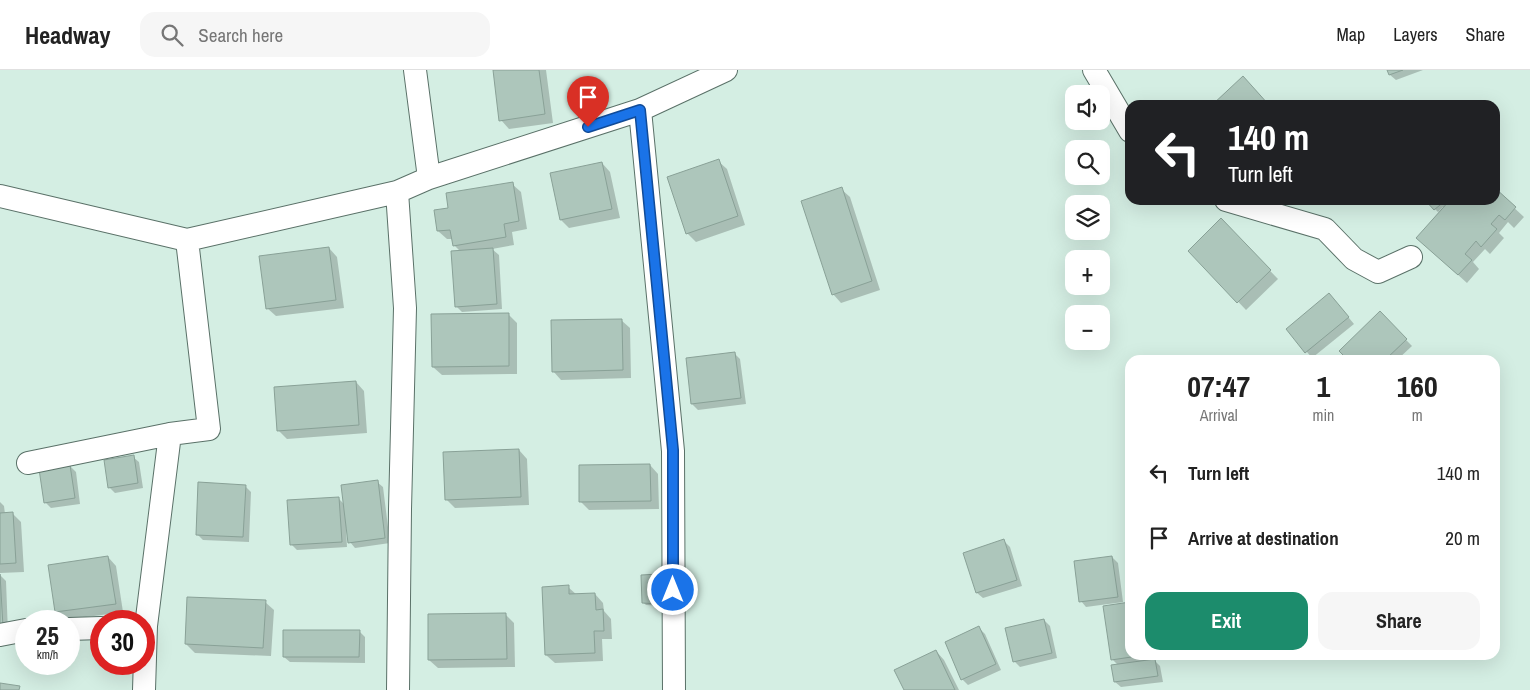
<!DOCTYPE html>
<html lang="en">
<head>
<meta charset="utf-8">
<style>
  body { margin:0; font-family:"Archivo Narrow",sans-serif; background:#f6f6f6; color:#222; height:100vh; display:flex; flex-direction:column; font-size:19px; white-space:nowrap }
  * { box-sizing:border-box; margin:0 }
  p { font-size:16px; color:#767676 }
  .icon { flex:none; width:28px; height:28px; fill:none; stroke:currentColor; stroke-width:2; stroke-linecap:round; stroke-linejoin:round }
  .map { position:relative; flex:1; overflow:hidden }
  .sheet { position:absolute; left:1125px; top:285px; width:375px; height:305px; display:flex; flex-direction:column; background:#fff; border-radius:15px; box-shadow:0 5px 20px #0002 }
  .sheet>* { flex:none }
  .hud { position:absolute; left:1125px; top:30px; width:375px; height:105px; border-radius:15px; box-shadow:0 5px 20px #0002; background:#202124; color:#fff; overflow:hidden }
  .fabs { position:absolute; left:1065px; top:15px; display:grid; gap:10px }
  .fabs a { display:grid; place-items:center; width:45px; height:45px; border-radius:10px; background:#fff; box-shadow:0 5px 20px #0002; font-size:25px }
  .speed { position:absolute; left:15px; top:540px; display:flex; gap:10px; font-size:25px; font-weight:700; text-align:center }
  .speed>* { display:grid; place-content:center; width:65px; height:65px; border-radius:50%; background:#fff; box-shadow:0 5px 20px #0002; line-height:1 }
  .speed small { font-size:12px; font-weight:400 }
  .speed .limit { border:8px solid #d22; background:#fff; color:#111 }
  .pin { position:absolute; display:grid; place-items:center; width:42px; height:42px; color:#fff; margin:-51px -21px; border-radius:50% 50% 50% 0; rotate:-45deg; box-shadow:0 0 5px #0007 }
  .pin .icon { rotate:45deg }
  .me { position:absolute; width:55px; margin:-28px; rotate:0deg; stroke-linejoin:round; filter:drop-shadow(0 0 4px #0008) }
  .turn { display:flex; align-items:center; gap:18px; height:105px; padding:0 20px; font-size:22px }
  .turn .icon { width:65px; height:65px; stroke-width:2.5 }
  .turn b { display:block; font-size:35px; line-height:42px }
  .eta { display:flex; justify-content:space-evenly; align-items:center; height:85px; text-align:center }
  .eta b { font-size:30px; font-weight:700; line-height:35px }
  .action { display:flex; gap:10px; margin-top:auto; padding:10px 20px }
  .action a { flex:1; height:58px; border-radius:15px; background:#1c8c6c; color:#fff; font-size:20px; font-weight:700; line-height:58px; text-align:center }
  .action a+a { background:#f6f6f6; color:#222 }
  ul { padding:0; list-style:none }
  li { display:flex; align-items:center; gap:15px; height:65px; padding:0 20px }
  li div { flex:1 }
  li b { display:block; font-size:19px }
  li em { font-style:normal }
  header { display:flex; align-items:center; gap:30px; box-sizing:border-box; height:70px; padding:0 25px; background:#fff; border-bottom:1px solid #e0e0e0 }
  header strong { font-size:24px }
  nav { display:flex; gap:28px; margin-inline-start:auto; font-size:18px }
  .search { width:350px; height:45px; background:#f6f6f6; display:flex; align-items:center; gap:12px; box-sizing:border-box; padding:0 18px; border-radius:15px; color:#767676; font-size:19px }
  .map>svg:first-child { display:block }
  .shadow { fill:#0003 }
  .building { fill:#adc6bb; stroke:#89a197 }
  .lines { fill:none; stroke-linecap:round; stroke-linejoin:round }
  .street-casing { stroke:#5a7168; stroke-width:24 }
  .street { stroke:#fff; stroke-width:22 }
  .route-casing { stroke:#114b97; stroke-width:12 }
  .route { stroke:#1a73e8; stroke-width:9 }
</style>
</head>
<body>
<header>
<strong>Headway</strong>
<div class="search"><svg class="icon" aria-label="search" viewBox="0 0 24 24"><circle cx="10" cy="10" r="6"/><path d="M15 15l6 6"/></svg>Search here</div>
<nav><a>Map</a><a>Layers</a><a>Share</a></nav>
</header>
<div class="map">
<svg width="1530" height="620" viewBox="0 0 1530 620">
  <rect width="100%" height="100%" fill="#d4eee3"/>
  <path class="shadow" d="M 494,0 L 546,0 L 553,53 L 509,59 L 501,50 Z
    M 1389,0 L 1423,0 L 1396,10 L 1390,5 Z
    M 718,91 L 727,99 L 745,155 L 696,172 L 687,163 Z
    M 602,93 L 610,102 L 620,148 L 569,158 L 561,150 Z
    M 512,114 L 521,122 L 527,159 L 512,162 L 514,175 L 492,179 L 499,185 L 502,239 L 462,242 L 456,236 L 460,181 L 454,175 L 453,169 L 447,169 L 438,161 L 449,139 Z
    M 841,119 L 850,127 L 880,220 L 841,233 L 833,224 Z
    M 1495,120 L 1524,147 L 1514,158 L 1508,152 L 1499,163 L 1504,168 L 1490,184 L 1485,179 L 1473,192 L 1479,199 L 1467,213 L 1426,176 L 1445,138 L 1443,137 L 1438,142 L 1428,132 L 1425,135 L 1420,130 L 1495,130 Z
    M 1221,150 L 1278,209 L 1246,240 L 1190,181 Z
    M 329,178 L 337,187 L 344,238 L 276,246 L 267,238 Z
    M 1335,231 L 1354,254 L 1312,288 L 1288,259 Z
    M 1380,243 L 1412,276 L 1397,290 L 1350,290 Z
    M 508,244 L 517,253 L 517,304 L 442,305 L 433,297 Z
    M 621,250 L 630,258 L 631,308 L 561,310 L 553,301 Z
    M 735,284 L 740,289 L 746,334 L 698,340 L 692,334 L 687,289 Z
    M 356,312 L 364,321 L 367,363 L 287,369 L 278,360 Z
    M 519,380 L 527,389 L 529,435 L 455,438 L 446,429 Z
    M 133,387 L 139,392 L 143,418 L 115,423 L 109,417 Z
    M 650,395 L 658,404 L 659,439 L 589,440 L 581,432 Z
    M 70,396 L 76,402 L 80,434 L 51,438 L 45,432 Z
    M 377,412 L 383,417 L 390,473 L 355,478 L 350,472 L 348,457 L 346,458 L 347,477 L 297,480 L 291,474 L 339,429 L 345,435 Z
    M 245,416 L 251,422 L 249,472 L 203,470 L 197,464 Z
    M 0,432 L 4,436 L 5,444 L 12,443 L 21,452 L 24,502 L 0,503 Z
    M 1004,471 L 1010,477 L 1022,516 L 983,528 L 977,523 Z
    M 108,487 L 116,496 L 123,542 L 65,550 L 56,542 Z
    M 1112,487 L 1118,493 L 1123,532 L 1086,537 L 1081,531 Z
    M 0,505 L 6,511 L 8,563 L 0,563 Z
    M 659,505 L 662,508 L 663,536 L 646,535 L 643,532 Z
    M 568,517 L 577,525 L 595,524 L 603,533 L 604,541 L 611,549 L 612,569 L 602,569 L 603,591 L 555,593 L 546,585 Z
    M 265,532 L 274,540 L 271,586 L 195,583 L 186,574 Z
    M 1130,534 L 1130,585 L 1161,585 L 1162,589 L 1154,590 L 1160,596 L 1163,612 L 1121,617 L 1115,612 L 1118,595 L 1112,589 Z
    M 505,544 L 514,553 L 515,597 L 438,598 L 429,590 Z
    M 1044,550 L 1050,556 L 1057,588 L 1020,597 L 1014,591 Z
    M 979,558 L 985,564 L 1001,600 L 968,615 L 962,609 Z
    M 359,561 L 365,567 L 365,593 L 290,592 L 284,587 Z
    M 936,581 L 944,590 L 959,620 L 905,620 Z"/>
  <path class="building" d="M 493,0 L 539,0 L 545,44 L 499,51 Z
    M 1387,0 L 1403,0 L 1389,5 Z
    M 1243,6 L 1269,35 L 1212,35 Z
    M 719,89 L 738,146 L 686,164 L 667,107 Z
    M 602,92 L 612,139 L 560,150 L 550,103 Z
    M 513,112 L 519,151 L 504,154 L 506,167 L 453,176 L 450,160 L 437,161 L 434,140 L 448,138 L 446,123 Z
    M 842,117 L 872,211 L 832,225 L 801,131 Z
    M 1495,118 L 1516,137 L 1505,150 L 1499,145 L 1491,154 L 1497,159 L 1481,177 L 1476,171 L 1465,184 L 1472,190 L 1458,205 L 1416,168 L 1450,130 L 1495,130 Z
    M 1425,130 L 1446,130 L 1434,140 Z
    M 1221,148 L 1271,200 L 1237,233 L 1188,181 Z
    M 329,177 L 336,230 L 266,239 L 259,186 Z
    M 493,178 L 497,234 L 455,237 L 451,181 Z
    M 1329,223 L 1349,247 L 1305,283 L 1286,259 Z
    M 1380,241 L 1407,269 L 1385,290 L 1348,290 L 1339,281 Z
    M 509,243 L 509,296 L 432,297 L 431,244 Z
    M 622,249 L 623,300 L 552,302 L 551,250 Z
    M 735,282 L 741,328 L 691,334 L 686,288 Z
    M 356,311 L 359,355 L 277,361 L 274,317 Z
    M 519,379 L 521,427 L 445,430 L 443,382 Z
    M 134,385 L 138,413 L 108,418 L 104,390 Z
    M 650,394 L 651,431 L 579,432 L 579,395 Z
    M 70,395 L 75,428 L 44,433 L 39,399 Z
    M 378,410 L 385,468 L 348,473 L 341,415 Z
    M 198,412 L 246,415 L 243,467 L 196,465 Z
    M 339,427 L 342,472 L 290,475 L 287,430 Z
    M 13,442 L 16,493 L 0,494 L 0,443 Z
    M 1004,469 L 1017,510 L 976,523 L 963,483 Z
    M 108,486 L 116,534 L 55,542 L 48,495 Z
    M 1112,486 L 1118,527 L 1079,532 L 1074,491 Z
    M 0,504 L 3,557 L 0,557 Z
    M 660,504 L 661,534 L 642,533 L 641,505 Z
    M 569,515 L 569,524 L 595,523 L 596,540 L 603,539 L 604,561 L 594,561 L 595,583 L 545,585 L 542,517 Z
    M 187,527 L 266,530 L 263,578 L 185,574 Z
    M 1130,532 L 1130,585 L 1145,585 L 1111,590 L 1103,536 Z
    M 506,543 L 507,589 L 428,590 L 428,544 Z
    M 1044,549 L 1052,583 L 1013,592 L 1005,558 Z
    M 979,556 L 996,594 L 961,610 L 945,572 Z
    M 283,560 L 360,560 L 359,587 L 283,587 Z
    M 936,580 L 955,620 L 904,620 L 894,600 Z
    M 1155,589 L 1158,606 L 1114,612 L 1111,595 Z
    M 0,613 L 20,616 L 19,620 L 0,620 Z"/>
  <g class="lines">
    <defs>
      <path id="street" d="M 415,0 L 429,108
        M 1094,0 L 1130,61
        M 640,40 L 673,381 L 674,620
        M 397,122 L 405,238 L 400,439 L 398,620
        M 0,126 L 187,170 L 397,122 L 429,108 L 640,40 L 726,0
        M 1226,130 L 1325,159 L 1354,189 L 1378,202 L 1411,187
        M 170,364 L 209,359 L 187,170
        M 28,393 L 170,364 L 146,556
        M 144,556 L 146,556 L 144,620
        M 69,559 L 101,558
        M 0,565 L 26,560"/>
    </defs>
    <use href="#street" class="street-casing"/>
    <use href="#street" class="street"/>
  </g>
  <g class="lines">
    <defs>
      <path id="route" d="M 588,57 L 640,40 L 673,380 L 673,520"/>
    </defs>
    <use href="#route" class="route-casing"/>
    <use href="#route" class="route"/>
  </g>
</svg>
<div class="fabs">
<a><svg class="icon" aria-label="sound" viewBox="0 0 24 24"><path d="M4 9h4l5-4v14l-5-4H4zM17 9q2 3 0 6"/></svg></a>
<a><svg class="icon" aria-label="search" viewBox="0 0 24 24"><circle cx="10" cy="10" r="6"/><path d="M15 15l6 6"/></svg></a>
<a><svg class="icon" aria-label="layers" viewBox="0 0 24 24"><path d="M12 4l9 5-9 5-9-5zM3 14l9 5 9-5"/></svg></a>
<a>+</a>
<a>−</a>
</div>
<div class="speed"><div>25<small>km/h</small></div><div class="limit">30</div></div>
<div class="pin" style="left:588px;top:57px;background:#d93025"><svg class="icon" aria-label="arrive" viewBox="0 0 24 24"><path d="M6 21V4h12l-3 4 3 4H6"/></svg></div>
<svg class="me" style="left:673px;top:520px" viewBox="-20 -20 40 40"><circle r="17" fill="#1a73e8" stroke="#fff" stroke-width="3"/><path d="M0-11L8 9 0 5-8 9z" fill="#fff"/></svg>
<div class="hud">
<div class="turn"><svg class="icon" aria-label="left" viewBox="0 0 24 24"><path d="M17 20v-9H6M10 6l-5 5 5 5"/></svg><div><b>140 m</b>Turn left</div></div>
</div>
<section class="sheet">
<div class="eta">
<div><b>07:47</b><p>Arrival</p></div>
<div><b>1</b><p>min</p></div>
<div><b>160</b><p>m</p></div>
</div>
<ul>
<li><svg class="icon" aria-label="left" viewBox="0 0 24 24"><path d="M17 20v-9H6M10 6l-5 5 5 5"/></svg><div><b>Turn left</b></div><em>140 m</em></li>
<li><svg class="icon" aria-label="arrive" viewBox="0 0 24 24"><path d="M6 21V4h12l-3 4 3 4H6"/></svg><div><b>Arrive at destination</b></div><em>20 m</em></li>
</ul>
<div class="action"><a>Exit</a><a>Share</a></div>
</section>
</div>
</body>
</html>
